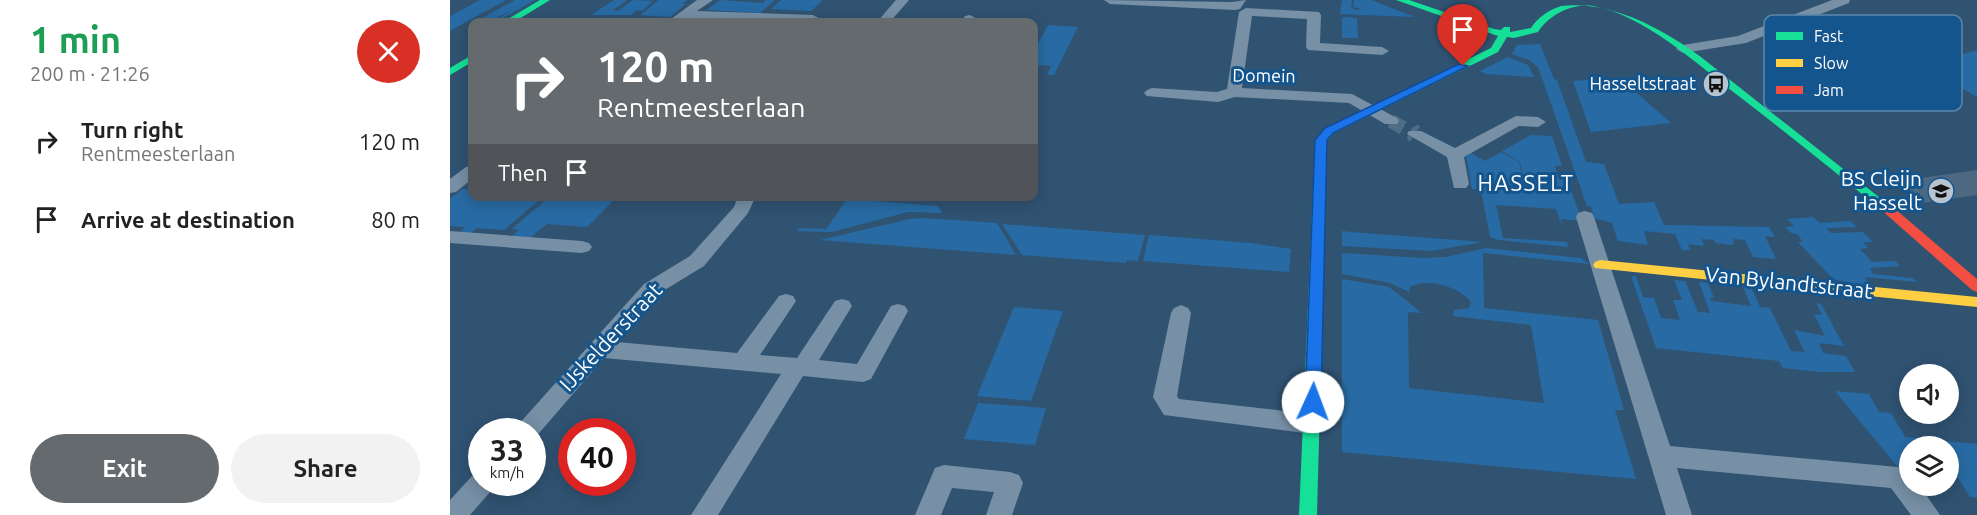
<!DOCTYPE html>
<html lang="en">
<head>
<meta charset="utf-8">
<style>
  body { margin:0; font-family:Ubuntu,sans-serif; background:#f2f2f2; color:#222; height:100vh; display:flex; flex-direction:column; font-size:22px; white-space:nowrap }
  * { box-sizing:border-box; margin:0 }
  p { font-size:20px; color:#767676 }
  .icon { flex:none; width:33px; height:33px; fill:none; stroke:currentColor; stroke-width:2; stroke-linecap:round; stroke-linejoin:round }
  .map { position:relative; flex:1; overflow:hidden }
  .panel { display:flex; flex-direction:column; background:#fff; width:450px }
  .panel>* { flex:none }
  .guide { position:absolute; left:18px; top:18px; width:570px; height:183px; border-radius:12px; box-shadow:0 3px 15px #0003; background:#656a6f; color:#fff; overflow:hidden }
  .tools { position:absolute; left:1449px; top:364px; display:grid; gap:12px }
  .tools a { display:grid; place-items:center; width:60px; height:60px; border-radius:50%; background:#fff; box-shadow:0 3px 15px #0003; font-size:30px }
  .speed { position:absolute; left:18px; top:418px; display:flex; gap:12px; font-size:30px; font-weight:700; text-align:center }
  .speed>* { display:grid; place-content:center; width:78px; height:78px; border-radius:50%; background:#fff; box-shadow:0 3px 15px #0003; line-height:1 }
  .speed small { font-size:15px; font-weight:400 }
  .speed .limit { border:9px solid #d22; background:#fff; color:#111 }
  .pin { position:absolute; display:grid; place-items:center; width:51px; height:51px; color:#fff; margin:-62px -26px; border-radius:50% 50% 50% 0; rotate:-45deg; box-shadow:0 0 6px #0007 }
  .pin .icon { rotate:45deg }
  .me { position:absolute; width:66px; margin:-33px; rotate:2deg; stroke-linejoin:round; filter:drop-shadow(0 0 4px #0008) }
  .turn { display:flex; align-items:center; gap:21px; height:126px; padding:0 30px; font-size:27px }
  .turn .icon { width:78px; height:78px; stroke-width:2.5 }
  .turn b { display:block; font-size:42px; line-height:51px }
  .then { display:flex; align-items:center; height:57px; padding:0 30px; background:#0003; gap:12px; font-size:22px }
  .round { display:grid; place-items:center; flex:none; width:63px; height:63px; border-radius:32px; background:#f2f2f2 }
  .head { display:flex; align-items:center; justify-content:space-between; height:102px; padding:0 30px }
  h1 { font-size:36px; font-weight:700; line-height:45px; color:#1e9e55 }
  .cta { display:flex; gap:12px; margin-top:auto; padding:12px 30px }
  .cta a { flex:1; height:69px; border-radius:36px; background:#656a6f; color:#fff; font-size:24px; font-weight:700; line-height:69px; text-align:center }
  .cta a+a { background:#f2f2f2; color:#222 }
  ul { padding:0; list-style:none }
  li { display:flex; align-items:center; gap:18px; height:78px; padding:0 30px }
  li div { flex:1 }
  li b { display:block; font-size:22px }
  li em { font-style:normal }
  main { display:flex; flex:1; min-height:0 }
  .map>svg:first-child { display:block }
  .green { fill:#286ba4 }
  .building { fill:#4d6982 }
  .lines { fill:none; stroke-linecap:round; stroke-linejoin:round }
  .street-tunnel-far1 { stroke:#4f6d87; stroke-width:14; stroke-dasharray:14 8; stroke-linecap:butt }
  .street-tunnel { stroke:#4f6d87; stroke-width:18; stroke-dasharray:18 9; stroke-linecap:butt }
  .street { fill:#7790a6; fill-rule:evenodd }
  .fast { fill:#16e098; fill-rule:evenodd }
  .slow { fill:#ffcf43; fill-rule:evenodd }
  .jam { fill:#f24e42; fill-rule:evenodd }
  .route { fill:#1a73e8; stroke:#114b97; stroke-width:1.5 }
  .labels { text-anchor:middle; stroke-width:6; stroke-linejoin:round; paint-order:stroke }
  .far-street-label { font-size:18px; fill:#fff; stroke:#15558d }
  .far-poi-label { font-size:18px; fill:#fff; stroke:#15558d; text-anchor:end }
  .poi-label { font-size:21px; fill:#fff; stroke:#15558d; text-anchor:end }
  .street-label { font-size:21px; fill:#fff; stroke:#15558d }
  .neighbourhood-label { font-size:22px; letter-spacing:1.5px; fill:#fff; stroke:#15558d }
  .key { fill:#15558d; stroke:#5b88af; stroke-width:1.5 }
  .key-label { font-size:16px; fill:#fff }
</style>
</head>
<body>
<main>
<section class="panel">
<div class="head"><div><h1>1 min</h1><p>200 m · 21:26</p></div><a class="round" style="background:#d93025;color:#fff"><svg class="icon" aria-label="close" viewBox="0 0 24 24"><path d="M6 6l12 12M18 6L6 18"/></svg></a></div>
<ul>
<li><svg class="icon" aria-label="right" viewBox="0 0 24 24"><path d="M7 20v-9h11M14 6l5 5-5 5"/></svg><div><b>Turn right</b><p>Rentmeesterlaan</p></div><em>120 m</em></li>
<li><svg class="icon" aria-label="arrive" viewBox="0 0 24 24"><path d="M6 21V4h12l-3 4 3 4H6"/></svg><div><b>Arrive at destination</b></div><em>80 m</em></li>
</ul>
<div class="cta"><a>Exit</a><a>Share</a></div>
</section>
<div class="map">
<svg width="1527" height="515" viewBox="0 0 1527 515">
  <rect width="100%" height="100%" fill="#305372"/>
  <path class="green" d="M 30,0 L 56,0 L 0,31 L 0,16 Z
    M 65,0 L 85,0 L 46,22 L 43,22 L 65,8 L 40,22 L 25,22 Z
    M 164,0 L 177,0 L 163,10 L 168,11 L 183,0 L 203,1 L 192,11 L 187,10 L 181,15 L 141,15 Z
    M 209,0 L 237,0 L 232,4 L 236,4 L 220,17 L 190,15 Z
    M 270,0 L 313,3 L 316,0 L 325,0 L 310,13 L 257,10 Z
    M 331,0 L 373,0 L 361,11 L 321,9 Z
    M 892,0 L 902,0 L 901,7 L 905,10 L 912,9 L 903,7 L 904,0 L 921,0 L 965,17 L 890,14 Z
    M 892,17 L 907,18 L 908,38 L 892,38 Z
    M 598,25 L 628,27 L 604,75 L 597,75 L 601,66 L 584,65 L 584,51 Z
    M 1090,44 L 1104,79 L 1107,80 L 1136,162 L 1154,164 L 1169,204 L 1204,202 L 1214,225 L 1319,227 L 1325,237 L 1315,236 L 1326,259 L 1303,257 L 1295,240 L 1284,239 L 1283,245 L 1266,243 L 1264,240 L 1252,239 L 1254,246 L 1238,244 L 1240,250 L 1232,250 L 1225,234 L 1194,231 L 1198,245 L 1168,241 L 1162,223 L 1144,218 L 1141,206 L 1137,206 L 1088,67 L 1079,60 L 1062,54 L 1067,45 Z
    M 1527,50 L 1527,97 L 1473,66 Z
    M 1058,57 L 1078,65 L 1084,77 L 1036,74 L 1030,71 Z
    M 1170,78 L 1221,123 L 1141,132 L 1123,81 Z
    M 1081,135 L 1102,136 L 1112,166 L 1105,166 L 1107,174 L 1115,174 L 1132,221 L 1111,219 L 1113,229 L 1106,209 L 1046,205 L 1053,238 L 1117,242 L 1118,247 L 1048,240 L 1040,237 L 1031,190 L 1022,189 L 1016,156 L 1021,153 L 1035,161 L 1051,152 L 1069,162 L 1077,198 L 1070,162 L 1052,151 Z
    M 12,189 L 22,190 L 22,196 L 93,197 L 54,230 L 27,228 L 21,233 L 10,233 L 15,227 L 0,226 L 0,199 Z
    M 99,197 L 164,200 L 137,227 L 97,224 L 80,238 L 61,237 L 69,230 L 62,229 Z
    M 397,199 L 488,206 L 492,213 L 458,212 L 382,232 L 347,231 L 349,228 L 376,229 Z
    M 1363,217 L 1370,223 L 1400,221 L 1407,227 L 1376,228 L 1381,233 L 1413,232 L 1423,242 L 1413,242 L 1418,248 L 1410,249 L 1422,262 L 1445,261 L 1450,266 L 1420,268 L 1423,274 L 1462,278 L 1467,282 L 1415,277 L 1421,287 L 1383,279 L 1348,242 L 1353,242 L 1347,234 L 1341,233 L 1335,227 L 1344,226 L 1337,219 Z
    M 473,218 L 547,223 L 566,255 L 370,240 L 460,219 Z
    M 552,224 L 695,235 L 688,261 L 677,260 L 676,263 L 572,255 Z
    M 892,231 L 900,232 L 1033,242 L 981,251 L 892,246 Z
    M 699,235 L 801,243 L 841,249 L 839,272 L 693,261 Z
    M 1036,248 L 1130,258 L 1140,264 L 1033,253 L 1034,308 L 1148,320 L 1174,410 L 1165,410 L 1186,479 L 892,452 L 892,279 L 939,287 L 972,313 L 958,312 L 959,388 L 1094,403 L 1081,325 L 1003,316 L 1004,310 L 1019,308 L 1021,302 C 1010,287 977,277 960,287 L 959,292 L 940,283 L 892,274 L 892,253 L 973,258 L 996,257 Z
    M 1181,276 L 1186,276 L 1193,297 L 1204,298 L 1211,318 L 1230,320 L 1223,300 L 1232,300 L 1224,280 L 1235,281 L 1248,312 L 1260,313 L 1249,282 L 1258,283 L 1264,298 L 1260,298 L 1261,301 L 1301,306 L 1293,287 L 1301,287 L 1310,307 L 1320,308 L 1341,351 L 1355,352 L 1344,330 L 1375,336 L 1364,314 L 1372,315 L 1366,303 L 1371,304 L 1394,346 L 1369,343 L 1373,353 L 1396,356 L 1405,372 L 1370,372 L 1333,368 L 1329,361 L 1206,348 Z
    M 564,307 L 613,311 L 581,401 L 527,396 Z
    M 1385,391 L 1419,394 L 1429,412 L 1441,413 L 1455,437 L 1527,444 L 1527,498 L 1520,497 L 1508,478 L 1499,477 L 1498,447 L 1460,447 L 1459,472 L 1451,471 Z
    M 528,403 L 596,408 L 585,445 L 514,439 Z"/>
  <path class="building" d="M 1527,170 L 1527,195 L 1471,203 L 1448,187 L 1463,185 L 1457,180 Z"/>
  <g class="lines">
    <path class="street-tunnel-far1" d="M 941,121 L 964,134"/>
    <path class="street-tunnel" d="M 962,132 L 965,134"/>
    <path class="street" d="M 247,0 L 263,0 L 247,11 L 363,15 L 370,19 L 365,22 L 350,22 L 237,18 L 231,22 L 217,22 Z
      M 446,0 L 459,0 L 440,22 L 427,22 Z
      M 654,0 L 782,2 L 796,0 L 790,9 L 785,10 L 660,4 Z
      M 1382,0 L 1400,0 L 1399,3 L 1296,43 L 1233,53 L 1226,49 L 1233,45 L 1288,36 Z
      M 796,8 L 869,12 L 871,15 L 870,43 L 932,47 L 939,51 L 932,55 L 858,50 L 856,47 L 857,19 L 802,16 L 792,88 L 902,94 L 947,118 L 949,121 L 947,124 L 935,124 L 899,103 L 785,97 L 768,102 L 697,96 L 694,93 L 697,90 L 702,88 L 767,92 L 777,89 L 789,12 Z
      M 520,15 L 527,19 L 524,22 L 512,22 L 515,16 Z
      M 1066,116 L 1088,117 L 1096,122 L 1088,127 L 1069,126 L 1014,157 L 1019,184 L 1016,188 L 1004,188 L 997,157 L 957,134 L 959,131 L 971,131 L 1005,148 Z
      M 22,166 L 22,179 L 6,192 L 0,193 L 0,179 L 16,167 Z
      M 288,196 L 306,196 L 298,213 L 254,266 L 208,294 L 167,342 L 287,353 L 329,296 L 336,294 L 343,296 L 346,301 L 310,355 L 347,358 L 385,301 L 392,299 L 399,301 L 402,306 L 369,360 L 407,364 L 441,306 L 448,304 L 455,306 L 458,311 L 421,379 L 413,382 L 353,376 L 268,515 L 241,515 L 331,374 L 154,358 L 84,439 L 82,440 L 82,432 L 64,432 L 68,425 L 194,284 L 240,256 L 284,207 Z
      M 1135,211 L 1142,213 L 1144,217 L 1220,446 L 1448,467 C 1459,471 1460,474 1460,486 L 1470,486 L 1490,515 L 1461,515 L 1441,488 L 1227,468 L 1242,515 L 1216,515 L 1126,217 L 1128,213 Z
      M 0,231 L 132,241 L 139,243 L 142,247 L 139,251 L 132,253 L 0,243 Z
      M 731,305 L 738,308 L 741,313 L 727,396 L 729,399 L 862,414 L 870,417 L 874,424 L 870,431 L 862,434 L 714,415 L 703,397 L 721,313 L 724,308 Z
      M 494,465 L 560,472 L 569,475 L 573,483 L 562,515 L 536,515 L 544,492 L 502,488 L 491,515 L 465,515 L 485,468 Z
      M 32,472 L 32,483 L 45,483 L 41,491 L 20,515 L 0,515 L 0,500 L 23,475 Z"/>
    <path class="fast" d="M 90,0 L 100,0 L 64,22 L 53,22 Z
      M 946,0 L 959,0 L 1044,29 L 1051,30 L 1054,27 L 1060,27 L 1060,32 L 1081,28 C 1088,17 1099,10 1111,6 C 1161,0 1213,29 1251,57 L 1439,205 L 1433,209 L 1429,208 C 1382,169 1334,131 1286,94 C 1246,63 1194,15 1143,6 C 1122,3 1099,15 1088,32 L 1064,38 L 1057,37 L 1048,52 L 884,133 L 877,141 L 867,515 L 849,515 L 865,140 L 876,129 L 1041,48 L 1048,36 Z
      M 22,55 L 22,62 L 0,75 L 0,68 Z"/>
    <path class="slow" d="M 1150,260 L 1527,297 L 1527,307 L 1145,268 L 1143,265 L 1145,262 Z"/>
    <path class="jam" d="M 1433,201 L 1437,202 L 1527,279 L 1527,292 L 1522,290 L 1429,208 L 1427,205 Z"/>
  </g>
  <path class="route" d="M 1009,64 L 1018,66 L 883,133 L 877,140 L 871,402 L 868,407 L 863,409 L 857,407 L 855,402 L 865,140 L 875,128 Z"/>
  <defs>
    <symbol id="bus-disc" viewBox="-11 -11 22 22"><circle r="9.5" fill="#b7c3ce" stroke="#15558d"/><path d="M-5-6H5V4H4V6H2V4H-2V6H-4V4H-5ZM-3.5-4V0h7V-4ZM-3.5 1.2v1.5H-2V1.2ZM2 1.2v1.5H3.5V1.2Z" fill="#111"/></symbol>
    <symbol id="school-disc" viewBox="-11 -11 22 22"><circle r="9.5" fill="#b7c3ce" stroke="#15558d"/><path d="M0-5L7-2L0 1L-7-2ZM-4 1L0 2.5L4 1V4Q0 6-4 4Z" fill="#111"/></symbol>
  </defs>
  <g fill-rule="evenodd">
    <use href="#bus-disc" x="1251" y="69" width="30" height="30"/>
    <use href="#school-disc" x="1476" y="176" width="30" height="30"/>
  </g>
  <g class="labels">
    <g class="far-street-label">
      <text transform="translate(814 76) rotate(1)" y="6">Domein</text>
    </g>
    <g class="far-poi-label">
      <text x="1246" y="90">Hasseltstraat</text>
    </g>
    <g class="poi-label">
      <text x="1472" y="186">BS Cleijn<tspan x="1472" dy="24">Hasselt</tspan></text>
    </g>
    <g class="street-label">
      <text transform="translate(1339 283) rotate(6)" y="7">Van Bylandtstraat</text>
      <text transform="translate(161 337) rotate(-47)" y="7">IJskelderstraat</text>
    </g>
    <g class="neighbourhood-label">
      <text x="1076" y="191">HASSELT</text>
    </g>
  </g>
  <rect x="1314" y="15" width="198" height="96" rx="9" class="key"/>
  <rect x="1326" y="32" width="27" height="8" fill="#16e098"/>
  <rect x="1326" y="59" width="27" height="8" fill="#ffcf43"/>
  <rect x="1326" y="86" width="27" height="8" fill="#f24e42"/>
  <g class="key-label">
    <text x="1364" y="42">Fast</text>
    <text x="1364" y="69">Slow</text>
    <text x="1364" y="96">Jam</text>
  </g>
</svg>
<div class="tools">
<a><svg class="icon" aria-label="sound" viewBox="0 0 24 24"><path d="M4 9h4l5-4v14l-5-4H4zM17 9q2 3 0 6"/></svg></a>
<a><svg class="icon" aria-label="layers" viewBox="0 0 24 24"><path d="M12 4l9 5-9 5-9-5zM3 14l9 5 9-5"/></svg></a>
</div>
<div class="speed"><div>33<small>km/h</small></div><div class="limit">40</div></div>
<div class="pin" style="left:1013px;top:66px;background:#d93025"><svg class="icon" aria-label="arrive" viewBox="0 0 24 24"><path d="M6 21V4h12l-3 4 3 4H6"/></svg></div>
<svg class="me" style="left:863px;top:402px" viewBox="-20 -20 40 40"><circle r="19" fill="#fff"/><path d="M0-13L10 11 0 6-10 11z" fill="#1a73e8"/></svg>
<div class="guide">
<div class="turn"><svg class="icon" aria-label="right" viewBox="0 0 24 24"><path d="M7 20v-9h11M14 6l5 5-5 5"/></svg><div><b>120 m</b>Rentmeesterlaan</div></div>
<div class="then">Then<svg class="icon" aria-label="arrive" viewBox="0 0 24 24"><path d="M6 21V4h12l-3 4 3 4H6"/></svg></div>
</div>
</div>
</main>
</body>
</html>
